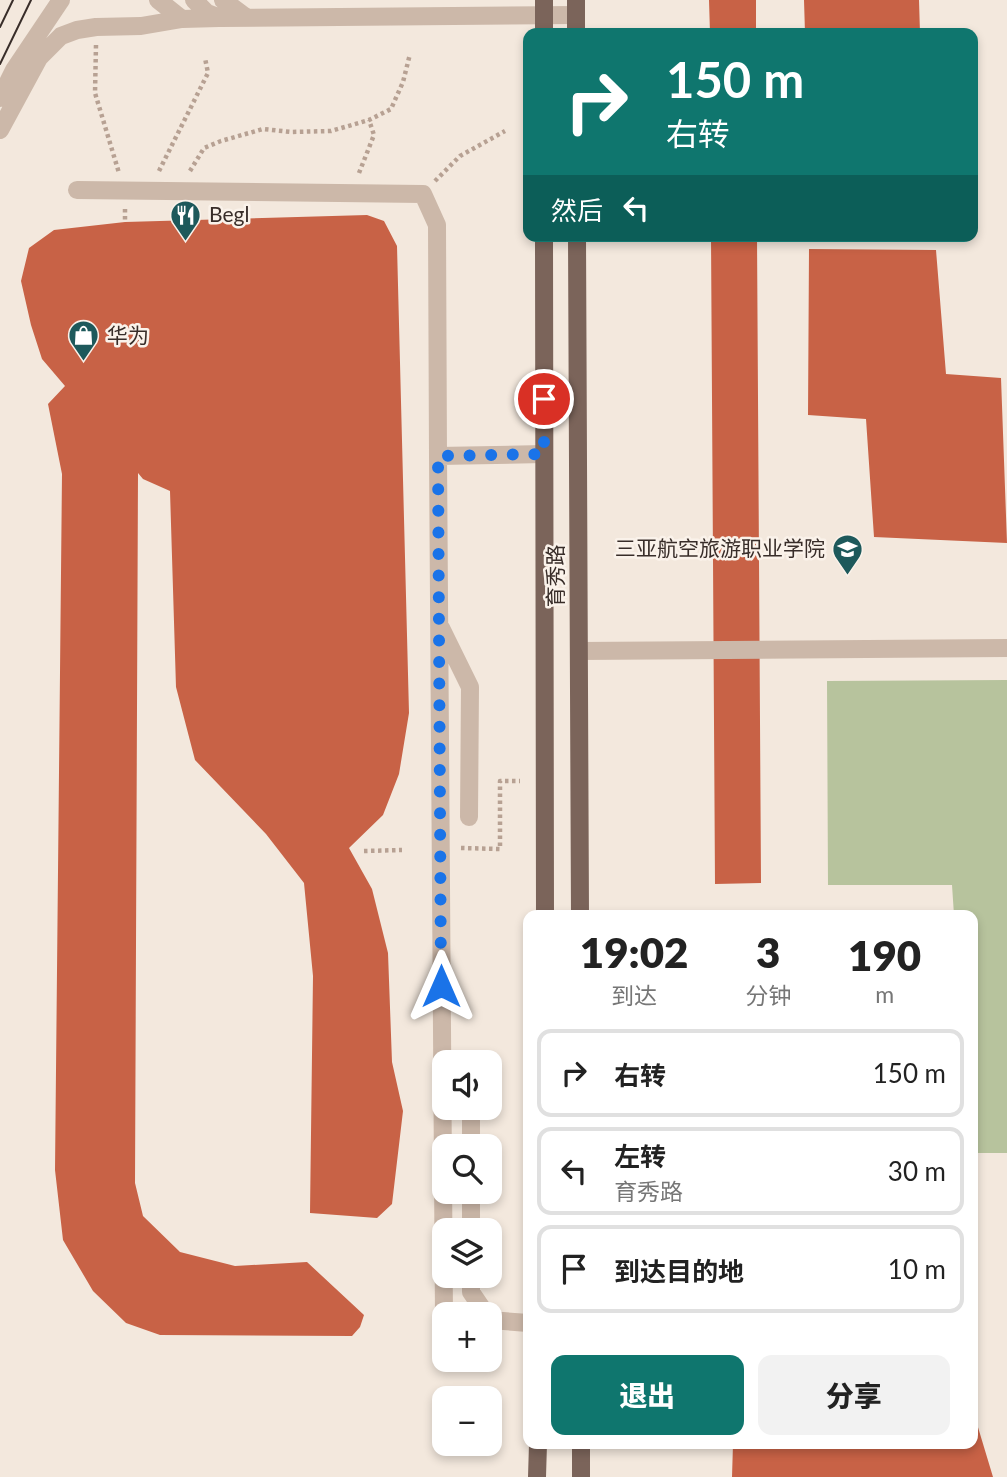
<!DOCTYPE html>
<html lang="zh">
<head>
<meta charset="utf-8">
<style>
  body { margin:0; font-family:Lato,"Noto Sans SC",sans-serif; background:#f2f2f2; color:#222; height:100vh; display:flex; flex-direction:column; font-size:26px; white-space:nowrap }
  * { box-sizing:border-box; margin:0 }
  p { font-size:23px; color:#767676 }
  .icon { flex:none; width:38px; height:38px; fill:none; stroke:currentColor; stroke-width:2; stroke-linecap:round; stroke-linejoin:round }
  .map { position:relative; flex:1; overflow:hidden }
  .side { position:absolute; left:523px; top:910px; width:455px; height:539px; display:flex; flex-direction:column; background:#fff; border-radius:14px; box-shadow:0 4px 10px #0003 }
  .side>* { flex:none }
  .hud { position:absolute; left:523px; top:28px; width:455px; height:214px; border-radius:14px; box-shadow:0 4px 10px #0003; background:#0f766e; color:#fff; overflow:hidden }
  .tools { position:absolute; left:432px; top:1050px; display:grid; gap:14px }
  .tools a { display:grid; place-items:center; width:70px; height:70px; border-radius:14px; background:#fff; box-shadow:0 4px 10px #0003; font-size:35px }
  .pin { position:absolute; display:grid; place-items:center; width:60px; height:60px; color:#fff; margin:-30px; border:4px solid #fff; border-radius:50%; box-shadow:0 2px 7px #0007 }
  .me { position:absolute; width:77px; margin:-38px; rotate:0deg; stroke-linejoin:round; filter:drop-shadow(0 0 5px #0008) }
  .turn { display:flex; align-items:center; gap:24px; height:147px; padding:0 28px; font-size:32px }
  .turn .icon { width:91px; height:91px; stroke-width:2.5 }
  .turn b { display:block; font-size:49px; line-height:60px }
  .then { display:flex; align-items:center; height:66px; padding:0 28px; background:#0003; gap:14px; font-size:26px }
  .eta { display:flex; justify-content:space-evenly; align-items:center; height:119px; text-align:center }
  .eta b { font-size:42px; font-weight:800; line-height:49px }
  .cta { display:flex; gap:14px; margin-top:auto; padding:14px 28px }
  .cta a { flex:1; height:80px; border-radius:14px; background:#0f766e; color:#fff; font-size:28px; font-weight:800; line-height:80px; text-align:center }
  .cta a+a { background:#f2f2f2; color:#222 }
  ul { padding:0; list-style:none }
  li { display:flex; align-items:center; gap:21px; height:88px; margin:0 14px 10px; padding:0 14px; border:4px solid #e0e0e0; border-radius:14px }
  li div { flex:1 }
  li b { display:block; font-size:26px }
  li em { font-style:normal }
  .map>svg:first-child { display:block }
  .green { fill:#b7c39d }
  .building { fill:#c86246 }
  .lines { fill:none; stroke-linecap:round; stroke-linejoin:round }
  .path { stroke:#b7a193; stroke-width:4.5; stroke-dasharray:3.5 3.5; stroke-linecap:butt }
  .minor { stroke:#ccb8a9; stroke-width:18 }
  .major { stroke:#7b645a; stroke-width:18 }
  .tram { stroke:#382d29; stroke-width:2 }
  .route { stroke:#1a73e8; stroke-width:12; stroke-dasharray:0 21.6 }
  .labels { text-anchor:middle; stroke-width:5; stroke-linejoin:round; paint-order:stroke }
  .poi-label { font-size:21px; fill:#382d29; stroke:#faf2ea; text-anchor:start }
  .street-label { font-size:21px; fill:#382d29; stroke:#faf2ea }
</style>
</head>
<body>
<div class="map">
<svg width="1007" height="1477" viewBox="0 0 1007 1477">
  <rect width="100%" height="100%" fill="#f3e8dd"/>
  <path class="green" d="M 1007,680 L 1007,1153 L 973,1153 L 973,915 L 954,915 L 952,885 L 828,885 L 827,681 Z"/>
  <path class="building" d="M 709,0 L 756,0 L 756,33 L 710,33 Z
    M 804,0 L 919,0 L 920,33 L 805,33 Z
    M 367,215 L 384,221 L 397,246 L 409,713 L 399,774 L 383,815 L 349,848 L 372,889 L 388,953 L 392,1062 L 403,1111 L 392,1204 L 377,1218 L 310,1213 L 313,976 L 304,883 L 266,834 L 195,760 L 176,687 L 170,491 L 143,479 L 138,473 L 135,1183 L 143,1216 L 180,1252 L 235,1266 L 307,1262 L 364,1315 L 360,1327 L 352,1336 L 160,1335 L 126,1323 L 93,1291 L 63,1240 L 55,1170 L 62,474 L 48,404 L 65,386 L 42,359 L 31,325 L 21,281 L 29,248 L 54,230 L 125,222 Z
    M 711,236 L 757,236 L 761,883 L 715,884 Z
    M 809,249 L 936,250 L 946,374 L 1001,378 L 1007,543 L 874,537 L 866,419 L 808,415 Z
    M 974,1414 L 993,1477 L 732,1477 L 733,1444 L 815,1444 L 815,1449 L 833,1444 L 973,1444 Z"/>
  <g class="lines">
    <path class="path" d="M 96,45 L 95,93 L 119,173
      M 159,171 L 208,73 L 205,58
      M 190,171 L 204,148 L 221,141 L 263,129 L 291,132 L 331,131 L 369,120 L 391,109 L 403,82 L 410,54
      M 359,173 L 374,135 L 369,120
      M 435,181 L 460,156 L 505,131
      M 125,209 L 125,222
      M 461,848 L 500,849 L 500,781 L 520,781
      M 364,851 L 402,850"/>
    <path class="minor" d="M 158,0 L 182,19
      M 194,0 L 207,13 L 220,18 L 576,15
      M 223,0 L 247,18
      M 0,98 L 14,70 L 61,0
      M 0,130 L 39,58 L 61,36 L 77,30 L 96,27 L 141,26 L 182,19 L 219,18
      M 77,190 L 423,194 L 437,225 L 438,456
      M 441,628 L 470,687 L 469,817
      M 579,651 L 1007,648
      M 471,1108 L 471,1146
      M 471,1192 L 471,1230
      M 471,1276 L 471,1292 L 486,1314
      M 444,1317 L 438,456 L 544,454
      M 490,1320 L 528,1323"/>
    <path class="major" d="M 544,0 L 544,33
      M 576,0 L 576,33
      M 544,236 L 545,915
      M 577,236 L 580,915
      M 581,1444 L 581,1477
      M 537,1477 L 538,1444"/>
    <path class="tram" d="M 0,27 L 13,0
      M 0,64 L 31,0"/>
  </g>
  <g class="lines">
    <path class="route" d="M 441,986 L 438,456 L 544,454 L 544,399"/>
  </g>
  <defs>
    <symbol id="restaurant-pin" viewBox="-11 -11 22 30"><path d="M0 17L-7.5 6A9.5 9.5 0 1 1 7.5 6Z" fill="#1d595b" stroke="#faf2ea"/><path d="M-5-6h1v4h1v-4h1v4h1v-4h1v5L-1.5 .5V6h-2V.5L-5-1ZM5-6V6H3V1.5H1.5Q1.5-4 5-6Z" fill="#fff"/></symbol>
    <symbol id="shop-pin" viewBox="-11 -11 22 30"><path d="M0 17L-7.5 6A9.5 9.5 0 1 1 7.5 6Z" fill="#1d595b" stroke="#faf2ea"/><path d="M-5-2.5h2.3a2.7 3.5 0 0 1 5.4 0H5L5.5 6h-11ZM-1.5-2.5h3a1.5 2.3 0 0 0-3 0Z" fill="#fff"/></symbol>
    <symbol id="university-pin" viewBox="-11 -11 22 30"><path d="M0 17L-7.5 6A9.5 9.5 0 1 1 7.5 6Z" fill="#1d595b" stroke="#faf2ea"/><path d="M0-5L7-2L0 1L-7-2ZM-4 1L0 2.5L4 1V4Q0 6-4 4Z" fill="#fff"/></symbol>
  </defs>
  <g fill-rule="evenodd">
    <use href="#restaurant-pin" x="168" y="198" width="35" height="47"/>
    <use href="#shop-pin" x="66" y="318" width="35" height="47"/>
    <use href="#university-pin" x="830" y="532" width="35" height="47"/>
  </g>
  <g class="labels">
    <g class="poi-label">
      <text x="209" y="222">Begl</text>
      <text x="107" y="343">华为</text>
      <text x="825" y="556" text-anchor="end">三亚航空旅游职业学院</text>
    </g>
    <g class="street-label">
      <text transform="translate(556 576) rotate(-90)" y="7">育秀路</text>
    </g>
  </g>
</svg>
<div class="tools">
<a><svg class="icon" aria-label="sound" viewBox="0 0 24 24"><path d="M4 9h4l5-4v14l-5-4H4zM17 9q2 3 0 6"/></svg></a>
<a><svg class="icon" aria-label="search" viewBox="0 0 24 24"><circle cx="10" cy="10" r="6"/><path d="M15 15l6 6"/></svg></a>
<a><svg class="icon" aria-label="layers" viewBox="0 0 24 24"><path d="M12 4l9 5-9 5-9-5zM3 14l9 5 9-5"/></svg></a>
<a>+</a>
<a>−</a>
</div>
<div class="pin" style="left:544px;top:399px;background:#d93025"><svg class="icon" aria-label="arrive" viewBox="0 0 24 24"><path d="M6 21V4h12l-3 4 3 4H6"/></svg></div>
<svg class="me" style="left:441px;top:986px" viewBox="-20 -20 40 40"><path d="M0-17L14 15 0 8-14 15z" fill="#1a73e8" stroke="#fff" stroke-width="4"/></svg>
<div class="hud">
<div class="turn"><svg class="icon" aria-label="right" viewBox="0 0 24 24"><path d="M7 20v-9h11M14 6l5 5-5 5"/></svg><div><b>150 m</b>右转</div></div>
<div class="then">然后<svg class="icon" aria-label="left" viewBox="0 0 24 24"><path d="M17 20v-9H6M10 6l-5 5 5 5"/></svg></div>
</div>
<section class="side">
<div class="eta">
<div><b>19:02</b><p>到达</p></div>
<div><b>3</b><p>分钟</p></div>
<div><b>190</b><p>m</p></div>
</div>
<ul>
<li><svg class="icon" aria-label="right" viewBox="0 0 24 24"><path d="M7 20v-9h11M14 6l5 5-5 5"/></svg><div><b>右转</b></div><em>150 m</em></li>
<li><svg class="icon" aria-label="left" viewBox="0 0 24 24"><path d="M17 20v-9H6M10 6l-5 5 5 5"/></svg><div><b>左转</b><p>育秀路</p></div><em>30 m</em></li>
<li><svg class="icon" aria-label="arrive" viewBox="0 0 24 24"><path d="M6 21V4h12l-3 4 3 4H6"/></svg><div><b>到达目的地</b></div><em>10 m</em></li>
</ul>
<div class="cta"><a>退出</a><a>分享</a></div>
</section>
</div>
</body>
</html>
